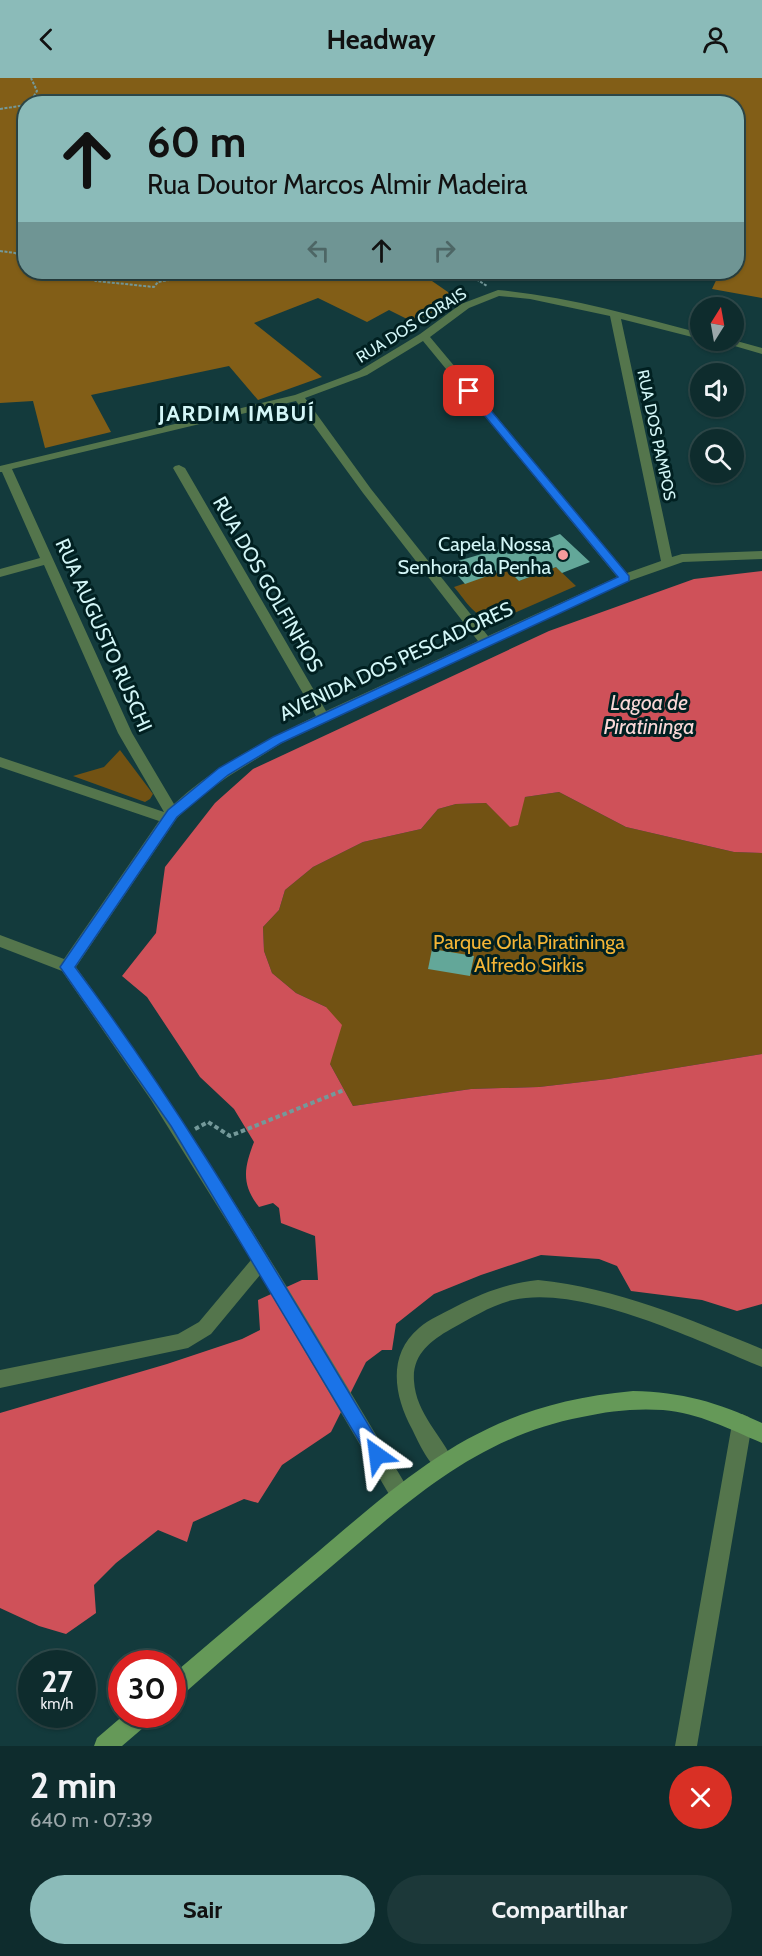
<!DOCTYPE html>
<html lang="pt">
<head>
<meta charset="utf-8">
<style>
  body { margin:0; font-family:Cabin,sans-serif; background:#1c3839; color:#f1f3f6; height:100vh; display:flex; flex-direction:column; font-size:22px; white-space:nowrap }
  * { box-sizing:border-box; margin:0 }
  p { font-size:20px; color:#9ba7aa }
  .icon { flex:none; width:33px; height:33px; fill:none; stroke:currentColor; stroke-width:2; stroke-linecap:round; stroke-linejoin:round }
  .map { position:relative; height:1668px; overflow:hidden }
  .sheet { display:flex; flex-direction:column; background:#0e2c2d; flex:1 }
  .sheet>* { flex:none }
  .guide { position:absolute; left:18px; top:18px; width:726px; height:183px; border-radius:24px; box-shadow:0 2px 4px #0004,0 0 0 2px #2e4849; background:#8bbbb9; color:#111; overflow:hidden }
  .needle { width:39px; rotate:11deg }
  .controls { position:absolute; left:690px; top:219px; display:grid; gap:12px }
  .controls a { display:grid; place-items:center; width:54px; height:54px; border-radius:50%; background:#0e2c2d; box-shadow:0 2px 4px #0004,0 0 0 2px #2e4849; font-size:30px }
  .speed { position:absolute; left:18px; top:1572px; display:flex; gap:12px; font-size:30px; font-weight:700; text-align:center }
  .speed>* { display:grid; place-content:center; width:78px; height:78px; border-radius:50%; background:#0e2c2d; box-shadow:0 2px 4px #0004,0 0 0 2px #2e4849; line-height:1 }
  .speed small { font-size:15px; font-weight:400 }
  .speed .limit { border:9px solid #d22; background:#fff; color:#111 }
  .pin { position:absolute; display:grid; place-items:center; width:51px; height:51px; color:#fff; margin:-26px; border-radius:12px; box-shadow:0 3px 9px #0006 }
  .me { position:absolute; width:66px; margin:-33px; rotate:329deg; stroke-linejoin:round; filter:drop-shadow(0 0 4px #0008) }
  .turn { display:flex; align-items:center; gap:21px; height:126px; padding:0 30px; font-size:27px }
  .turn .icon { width:78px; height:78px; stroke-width:2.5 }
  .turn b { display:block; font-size:42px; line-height:51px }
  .lanes { display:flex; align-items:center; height:57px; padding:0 30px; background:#0003; justify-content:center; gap:30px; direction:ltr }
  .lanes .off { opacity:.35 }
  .round { display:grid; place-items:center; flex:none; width:63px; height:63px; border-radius:32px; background:#1c3839 }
  .head { display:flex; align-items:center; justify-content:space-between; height:102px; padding:0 30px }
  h1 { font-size:36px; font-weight:700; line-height:45px }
  .action { display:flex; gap:12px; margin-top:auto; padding:12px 30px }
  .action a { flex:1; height:69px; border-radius:36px; background:#8bbbb9; color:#111; font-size:24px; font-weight:700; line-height:69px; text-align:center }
  .action a+a { background:#1c3839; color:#f1f3f6 }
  header { display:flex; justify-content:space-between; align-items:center; height:78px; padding:0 30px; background:#8bbbb9; color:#111; font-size:27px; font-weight:700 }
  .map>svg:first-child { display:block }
  .green { fill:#725213 }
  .forest { fill:#825e17 }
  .water { fill:#cf5159 }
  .building { fill:#63a799 }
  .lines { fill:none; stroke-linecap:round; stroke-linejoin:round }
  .path-far1 { stroke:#74999a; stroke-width:2; stroke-dasharray:3 1.5; stroke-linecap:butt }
  .path { stroke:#74999a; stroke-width:4; stroke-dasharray:4.5 3; stroke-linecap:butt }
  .street { fill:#54754c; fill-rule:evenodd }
  .secondary { fill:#659958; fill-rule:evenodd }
  .route { fill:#1a73e8; stroke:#114b97; stroke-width:1.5 }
  .poi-dot { fill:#f59b9b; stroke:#012021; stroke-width:2 }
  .labels { text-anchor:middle; stroke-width:6; stroke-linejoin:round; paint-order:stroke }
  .far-street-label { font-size:16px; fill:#d3f6f7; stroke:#012021 }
  .poi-label { font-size:20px; fill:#d3f6f7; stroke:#012021; text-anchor:end }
  .street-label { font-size:20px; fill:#d3f6f7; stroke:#012021 }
  .park-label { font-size:20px; fill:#f4b436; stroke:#012021 }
  .water-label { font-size:21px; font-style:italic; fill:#f9d7d6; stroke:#012021 }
  .far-district-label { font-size:22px; font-weight:bold; letter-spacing:1.5px; fill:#d3f6f7; stroke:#012021 }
</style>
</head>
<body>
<header><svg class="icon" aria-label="back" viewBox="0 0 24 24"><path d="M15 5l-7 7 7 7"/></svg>Headway<svg class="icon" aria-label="person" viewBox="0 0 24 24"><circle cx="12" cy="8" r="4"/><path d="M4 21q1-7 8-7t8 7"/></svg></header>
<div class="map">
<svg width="762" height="1668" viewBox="0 0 762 1668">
  <rect width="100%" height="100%" fill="#133a3c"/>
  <path class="green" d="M 556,489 L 576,508 L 498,542 C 476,543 467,524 454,509 L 507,491 L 519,503 Z
    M 120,672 L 153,716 L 150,721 L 145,724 L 73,698 L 104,689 Z
    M 559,714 L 626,749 L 734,774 L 762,775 L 762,976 L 608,1001 L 539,1009 L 471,1011 L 353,1028 L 330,986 L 326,929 L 296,915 L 272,895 L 264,873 L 263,849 L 279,832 L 285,812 L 313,789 L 363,764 L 421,751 L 438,731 L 456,726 L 486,725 L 510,748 L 525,719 Z"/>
  <path class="forest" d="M 0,0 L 762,0 L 762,220 L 712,211 L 720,194 L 736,194 L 736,26 L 26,26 L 26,194 L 419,194 L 458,221 L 413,244 L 389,232 L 367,244 L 318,220 L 254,245 L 322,299 L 258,322 L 229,288 L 91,317 L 111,354 L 45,370 L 33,323 L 0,325 Z"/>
  <path class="water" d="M 762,493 L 762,775 L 734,774 L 626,749 L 559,714 L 525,719 L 518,747 L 510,749 L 486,725 L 456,726 L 438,731 L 421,751 L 363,764 L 313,789 L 285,812 L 279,832 L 263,849 L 264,873 L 272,895 L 296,915 L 326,929 L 342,947 L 330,986 L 353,1028 L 471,1011 L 539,1009 L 608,1001 L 762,976 L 762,1226 L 737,1233 L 702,1222 L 631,1213 L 617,1188 L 599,1181 L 541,1177 L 481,1197 L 434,1216 L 396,1246 L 392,1272 L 382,1272 L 366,1284 L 331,1354 L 282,1387 L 258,1425 L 244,1421 L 193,1444 L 187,1464 L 158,1452 L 116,1485 L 94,1507 L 96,1535 L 66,1556 L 39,1548 L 0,1530 L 0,1335 L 167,1286 L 242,1261 L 260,1252 L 258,1222 L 302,1202 L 318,1202 L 315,1158 L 281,1145 L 279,1130 L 273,1125 L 259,1129 C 241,1106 244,1090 254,1064 L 234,1031 L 200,999 L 147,919 L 122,898 L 156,855 L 165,789 L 215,725 L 253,691 L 549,553 L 694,501 Z"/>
  <path class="building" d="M 560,456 L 590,484 L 562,495 L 556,489 L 519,503 L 507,491 L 465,506 L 448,486 L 502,470 L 508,476 Z
    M 432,871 L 474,878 L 470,898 L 428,891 Z"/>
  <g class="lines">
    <path class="path-far1" d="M 29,26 L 37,13 L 31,0
      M 0,31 L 26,27
      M 0,173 L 15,175 L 26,180
      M 78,194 L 96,203 L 154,209 L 158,204 L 217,194
      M 465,194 L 487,208"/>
    <path class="path" d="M 195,1051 L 208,1044 L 230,1058 L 344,1012"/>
    <path class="street" d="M 498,212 C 567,218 634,238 700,255 L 700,261 L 621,241 L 672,479 L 682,476 L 762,473 L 762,481 L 683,484 L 629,503 L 282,665 L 229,698 L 202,717 L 177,740 L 76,889 C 197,1056 302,1232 407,1409 L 410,1416 L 407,1423 L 400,1426 L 393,1423 L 260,1197 L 211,1256 L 188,1270 L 0,1310 L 0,1292 L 178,1256 L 199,1244 L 251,1182 L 151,1022 L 62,893 L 0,869 L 0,857 L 64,881 L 159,743 L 0,689 L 0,679 L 164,734 L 118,655 L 44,487 L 0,499 L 0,491 L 40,480 L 2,394 L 0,394 L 0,388 L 295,317 L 359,293 L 420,256 L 461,226 ZM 499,218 L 530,221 L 610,238 L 661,483 L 627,495 L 430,259 L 469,230 ZM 423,263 L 617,499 L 488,558 L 371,411 L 305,320 L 367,297 ZM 296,323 L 363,415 L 478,563 L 326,633 L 185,390 L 179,387 L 175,388 L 173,390 L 316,638 C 265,662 215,688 174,726 L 132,655 L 12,391 Z
      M 714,262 L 733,262 L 762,270 L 762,276 Z
      M 538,1202 C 617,1210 689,1241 762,1271 L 762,1289 C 698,1263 582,1206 513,1222 C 491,1227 470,1241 451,1251 C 430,1263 412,1277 414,1303 C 416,1336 442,1357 454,1385 L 451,1392 L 444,1395 C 429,1389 419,1365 412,1351 C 394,1318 387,1277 419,1250 C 429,1241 444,1235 455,1229 C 482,1215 508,1205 538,1202 Z
      M 742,1336 L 749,1339 L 752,1346 L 697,1668 L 675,1668 L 732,1346 L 735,1339 Z"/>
    <path class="secondary" d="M 633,1313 C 682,1314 717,1324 762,1345 L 762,1365 C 729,1351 699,1335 663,1332 C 636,1330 608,1333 582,1339 C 477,1359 410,1422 332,1488 C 281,1531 230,1575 180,1619 L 172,1621 L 172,1597 C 221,1555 270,1514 319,1473 C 423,1384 490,1326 633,1313 Z
      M 125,1636 L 153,1636 L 150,1644 L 122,1668 L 94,1668 L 97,1660 Z"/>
  </g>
  <path class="route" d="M 466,311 L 473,311 L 629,498 L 629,503 L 281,665 L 228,697 L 177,739 L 75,889 C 190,1042 284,1208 383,1371 L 386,1377 L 383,1383 L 377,1386 L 371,1383 L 171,1048 L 60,889 L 168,732 L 219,690 L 273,659 L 618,499 L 466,315 Z"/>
  <circle class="poi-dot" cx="563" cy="477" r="6"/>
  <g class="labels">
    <g class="far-street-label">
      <text transform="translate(411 247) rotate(-32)" y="6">RUA DOS CORAIS</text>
      <text transform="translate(657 357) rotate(78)" y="6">RUA DOS PAMPOS</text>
    </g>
    <g class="poi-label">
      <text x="551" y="473">Capela Nossa<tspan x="551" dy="23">Senhora da Penha</tspan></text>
    </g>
    <g class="street-label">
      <text transform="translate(268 506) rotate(60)" y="7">RUA DOS GOLFINHOS</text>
      <text transform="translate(104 557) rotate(66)" y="7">RUA AUGUSTO RUSCHI</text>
      <text transform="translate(396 583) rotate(-25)" y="7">AVENIDA DOS PESCADORES</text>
    </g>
    <g class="park-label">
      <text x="529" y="871">Parque Orla Piratininga<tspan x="529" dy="23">Alfredo Sirkis</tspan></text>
    </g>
    <g class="water-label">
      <text x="649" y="632">Lagoa de<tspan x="649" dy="24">Piratininga</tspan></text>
    </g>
    <g class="far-district-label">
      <text x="237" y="343">JARDIM IMBUÍ</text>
    </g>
  </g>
</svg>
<div class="controls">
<a><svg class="needle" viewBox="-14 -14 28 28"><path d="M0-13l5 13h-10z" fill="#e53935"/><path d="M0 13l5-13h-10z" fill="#9ba7aa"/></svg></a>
<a><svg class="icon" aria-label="sound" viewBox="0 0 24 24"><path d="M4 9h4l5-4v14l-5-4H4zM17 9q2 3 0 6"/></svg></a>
<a><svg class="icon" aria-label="search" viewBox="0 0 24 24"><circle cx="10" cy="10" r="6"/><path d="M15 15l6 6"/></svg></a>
</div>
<div class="speed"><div>27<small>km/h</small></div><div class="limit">30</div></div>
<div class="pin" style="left:469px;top:313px;background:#d93025"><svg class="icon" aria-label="arrive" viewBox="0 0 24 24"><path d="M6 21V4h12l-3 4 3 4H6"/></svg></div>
<svg class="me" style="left:377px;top:1377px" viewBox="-20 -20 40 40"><path d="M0-17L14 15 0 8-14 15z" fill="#1a73e8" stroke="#fff" stroke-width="4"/></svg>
<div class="guide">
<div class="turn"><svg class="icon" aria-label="ahead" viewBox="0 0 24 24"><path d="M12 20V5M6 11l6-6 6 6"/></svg><div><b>60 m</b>Rua Doutor Marcos Almir Madeira</div></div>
<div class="lanes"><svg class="icon off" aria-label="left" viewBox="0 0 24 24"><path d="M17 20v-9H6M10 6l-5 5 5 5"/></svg><svg class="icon" aria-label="ahead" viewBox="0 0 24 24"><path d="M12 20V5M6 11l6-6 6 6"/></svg><svg class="icon off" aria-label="right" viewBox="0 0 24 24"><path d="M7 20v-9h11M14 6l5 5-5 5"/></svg></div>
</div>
</div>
<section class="sheet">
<div class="head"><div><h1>2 min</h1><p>640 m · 07:39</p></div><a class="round" style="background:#d93025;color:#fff"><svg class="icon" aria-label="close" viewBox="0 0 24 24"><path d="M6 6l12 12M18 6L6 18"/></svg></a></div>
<div class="action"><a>Sair</a><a>Compartilhar</a></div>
</section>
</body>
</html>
